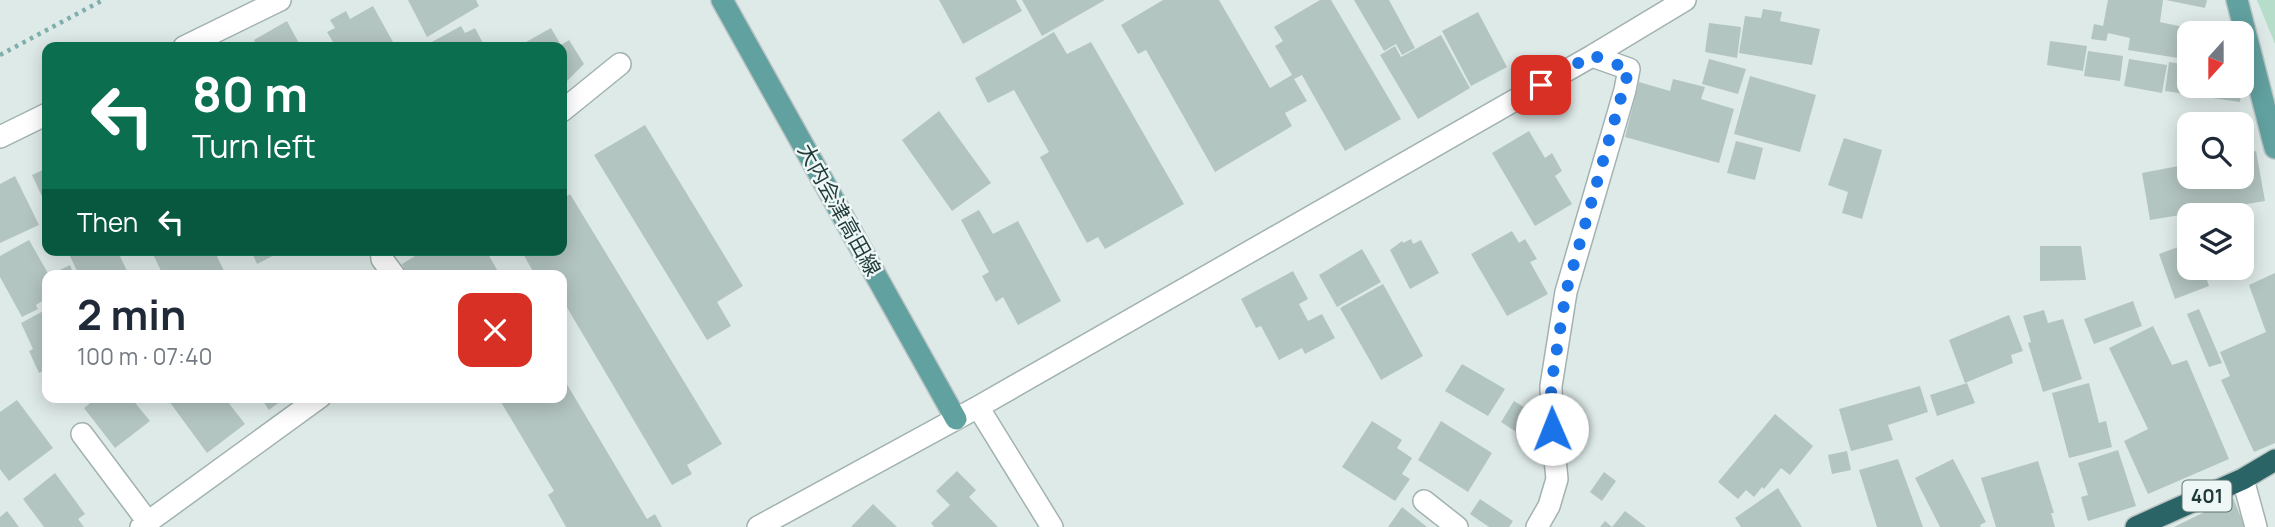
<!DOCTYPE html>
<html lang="en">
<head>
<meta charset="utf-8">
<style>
  body { margin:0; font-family:Manrope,"Noto Sans JP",sans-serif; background:#f2f2f3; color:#1f2937; height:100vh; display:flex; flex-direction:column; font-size:26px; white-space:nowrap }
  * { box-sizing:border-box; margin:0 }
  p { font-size:23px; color:#747a83 }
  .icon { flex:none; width:38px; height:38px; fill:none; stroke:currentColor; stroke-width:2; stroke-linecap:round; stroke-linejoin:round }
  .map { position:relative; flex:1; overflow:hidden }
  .panel { position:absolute; left:42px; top:270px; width:525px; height:133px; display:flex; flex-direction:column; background:#fff; border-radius:14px; box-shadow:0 4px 18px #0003 }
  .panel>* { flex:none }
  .top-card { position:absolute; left:42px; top:42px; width:525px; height:214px; border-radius:14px; box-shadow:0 4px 18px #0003; background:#0b6e4f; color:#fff; overflow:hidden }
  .needle { width:46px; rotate:201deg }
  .buttons { position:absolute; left:2177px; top:21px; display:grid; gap:14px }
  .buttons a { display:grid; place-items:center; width:77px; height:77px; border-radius:14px; background:#fff; box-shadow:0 4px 18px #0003; font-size:35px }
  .pin { position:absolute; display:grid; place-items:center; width:60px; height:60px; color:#fff; margin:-30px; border-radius:14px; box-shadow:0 4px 10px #0006 }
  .me { position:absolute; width:77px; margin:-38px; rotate:359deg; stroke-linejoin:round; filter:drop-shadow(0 0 5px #0008) }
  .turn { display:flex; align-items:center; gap:24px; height:147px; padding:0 35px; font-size:32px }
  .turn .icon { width:91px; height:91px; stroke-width:2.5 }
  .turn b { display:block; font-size:49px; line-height:60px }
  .then { display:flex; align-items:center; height:66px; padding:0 35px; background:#0003; gap:14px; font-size:26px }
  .round { display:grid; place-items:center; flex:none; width:74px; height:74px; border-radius:14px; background:#f2f2f3 }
  .headline { display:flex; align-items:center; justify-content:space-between; height:119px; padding:0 35px }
  h1 { font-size:42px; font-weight:700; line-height:52px }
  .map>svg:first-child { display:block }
  .green { fill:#b6dcca }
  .building { fill:#b3c5c1 }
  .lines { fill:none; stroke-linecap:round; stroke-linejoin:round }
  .minor-casing { stroke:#a1b2b0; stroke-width:24 }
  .major-casing { stroke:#bcc4c4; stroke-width:24 }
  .highway-casing { stroke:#bcc4c4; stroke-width:24 }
  .path { stroke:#7eafab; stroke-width:4.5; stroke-dasharray:3.5 5; stroke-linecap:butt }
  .minor { stroke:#fff; stroke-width:21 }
  .major { stroke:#61a1a0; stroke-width:21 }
  .highway { stroke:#2b6467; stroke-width:21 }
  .route { stroke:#1a73e8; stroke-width:12; stroke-dasharray:0 21.6 }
  .labels { text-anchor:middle; stroke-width:5; stroke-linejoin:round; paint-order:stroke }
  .shield { fill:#eef7f5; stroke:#5d7371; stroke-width:2 }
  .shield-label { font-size:19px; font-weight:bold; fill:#1f3a39 }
  .street-label { font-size:21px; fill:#1f3a39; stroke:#eef7f5 }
</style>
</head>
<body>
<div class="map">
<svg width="2275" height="527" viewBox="0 0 2275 527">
  <rect width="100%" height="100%" fill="#deeae8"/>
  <path class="green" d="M 2257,0 L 2275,0 L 2275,44 Z"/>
  <path class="building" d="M 408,0 L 476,0 L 479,6 L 427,37 Z
    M 939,0 L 1016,0 L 1022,11 L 963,44 Z
    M 1022,0 L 1105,0 L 1042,36 Z
    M 1163,0 L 1219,0 L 1270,88 L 1292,75 L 1275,46 L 1283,41 L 1274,27 L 1320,0 L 1331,0 L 1401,119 L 1345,151 L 1302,75 L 1294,79 L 1307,101 L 1285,113 L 1292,126 L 1215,172 L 1146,50 L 1138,54 L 1121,25 Z
    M 1354,0 L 1389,0 L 1415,48 L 1402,55 L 1396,44 L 1384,51 Z
    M 2108,0 L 2163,0 L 2160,22 L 2183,27 L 2182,31 L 2189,32 L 2189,55 L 2179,54 L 2178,58 L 2128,50 L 2130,38 L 2108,33 L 2106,41 L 2091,39 L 2094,24 L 2103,26 Z
    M 2166,0 L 2207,0 L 2205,8 Z
    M 373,6 L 393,42 L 383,47 L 336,47 L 327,32 L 335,28 L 330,20 L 346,11 L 350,19 Z
    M 1763,9 L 1782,12 L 1780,21 L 1820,29 L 1812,65 L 1739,53 L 1745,16 L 1761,18 Z
    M 1478,12 L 1507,67 L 1471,86 L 1442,31 Z
    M 287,21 L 301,47 L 258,47 L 254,40 Z
    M 1709,23 L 1741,27 L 1737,58 L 1705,52 Z
    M 461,26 L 465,33 L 475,28 L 485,47 L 432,47 L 430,43 Z
    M 551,28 L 561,45 L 569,40 L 584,64 L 562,86 L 562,47 L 517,47 Z
    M 1054,32 L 1067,54 L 1091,42 L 1184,204 L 1105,249 L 1098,237 L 1087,243 L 1040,157 L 1049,152 L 1014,90 L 988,103 L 975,78 Z
    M 1441,35 L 1470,88 L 1418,119 L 1380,55 L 1395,46 L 1401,57 Z
    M 2050,41 L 2087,46 L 2083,71 L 2047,65 Z
    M 2088,51 L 2123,56 L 2120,81 L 2084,76 Z
    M 1709,59 L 1746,69 L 1738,94 L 1702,84 Z
    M 2129,59 L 2167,65 L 2162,93 L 2124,86 Z
    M 2169,62 L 2189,65 L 2189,86 L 2242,86 L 2240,102 L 2165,91 Z
    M 1750,76 L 1816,95 L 1800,152 L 1734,134 Z
    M 1673,79 L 1705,87 L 1701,99 L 1734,109 L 1719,163 L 1625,137 L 1639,82 L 1670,91 Z
    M 939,111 L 991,183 L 952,211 L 902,140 Z
    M 645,125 L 743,286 L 717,302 L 731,326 L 707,340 L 594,155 Z
    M 1529,131 L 1545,158 L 1552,153 L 1562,171 L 1555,176 L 1572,204 L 1535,226 L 1492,153 Z
    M 1844,138 L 1882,150 L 1862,219 L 1842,213 L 1848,192 L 1828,185 Z
    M 1736,141 L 1763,148 L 1755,180 L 1727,173 Z
    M 2256,151 L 2265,201 L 2150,220 L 2142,173 L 2189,164 L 2189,177 L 2242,177 L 2242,154 Z
    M 47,168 L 47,207 L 32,175 Z
    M 15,176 L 39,225 L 0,243 L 0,184 Z
    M 570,194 L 722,444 L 687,465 L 692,474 L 672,485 L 562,299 L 562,275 L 535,275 L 521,250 L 562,250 L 562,199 Z
    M 979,210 L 993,234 L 1018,221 L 1061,301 L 1018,325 L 1003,297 L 996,302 L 982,276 L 989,272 L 961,220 Z
    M 1512,231 L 1519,243 L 1525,239 L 1537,259 L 1530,262 L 1548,294 L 1507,316 L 1471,254 Z
    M 1411,239 L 1413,244 L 1421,240 L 1439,273 L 1410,289 L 1390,250 L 1402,241 L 1403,243 Z
    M 29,240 L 49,275 L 47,298 L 36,305 L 38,309 L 22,317 L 0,277 L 0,256 Z
    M 2189,243 L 2189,268 L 2203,268 L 2209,286 L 2175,299 L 2159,254 Z
    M 2040,246 L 2081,246 L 2086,280 L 2040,281 Z
    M 1362,249 L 1381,282 L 1337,307 L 1319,275 Z
    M 77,250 L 117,250 L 129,275 L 79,275 L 69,254 Z
    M 151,250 L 214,250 L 226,275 L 163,275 Z
    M 251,250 L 284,250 L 257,264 Z
    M 411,250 L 495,250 L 488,254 L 500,275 L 407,275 L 402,264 L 415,256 Z
    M 70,265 L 74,275 L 57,275 L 56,272 Z
    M 1293,271 L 1308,299 L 1299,304 L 1308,321 L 1322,314 L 1335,338 L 1305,354 L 1302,348 L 1279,360 L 1261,326 L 1256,328 L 1241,299 Z
    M 2275,273 L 2275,443 L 2254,452 L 2221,380 L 2230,376 L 2220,352 L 2266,332 L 2249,285 Z
    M 1383,284 L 1423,356 L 1381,380 L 1340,308 Z
    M 2133,301 L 2142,326 L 2094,344 L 2084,319 Z
    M 47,309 L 47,369 L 39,373 L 29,351 L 33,349 L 21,323 Z
    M 2199,309 L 2222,363 L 2209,367 L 2187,314 Z
    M 2044,310 L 2048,323 L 2063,319 L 2082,379 L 2043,392 L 2028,343 L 2031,342 L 2023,316 Z
    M 2009,315 L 2023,351 L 2011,355 L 2013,363 L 1965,383 L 1949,340 Z
    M 2153,326 L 2172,365 L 2187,360 L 2229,459 L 2148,494 L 2124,441 L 2148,429 L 2109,348 Z
    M 1462,364 L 1505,389 L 1488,416 L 1445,391 Z
    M 562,376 L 647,519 L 655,514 L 662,527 L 566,527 L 548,495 L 554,491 L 498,397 L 562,397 Z
    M 1967,383 L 1975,403 L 1937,416 L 1930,395 Z
    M 2089,383 L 2099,423 L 2106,421 L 2112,447 L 2069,458 L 2052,393 Z
    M 1920,386 L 1928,412 L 1888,425 L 1893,440 L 1851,451 L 1839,409 Z
    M 98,397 L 134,397 L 132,399 L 150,421 L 115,448 L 84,408 Z
    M 166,397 L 224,397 L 245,424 L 207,453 Z
    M 260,397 L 286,397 L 269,410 Z
    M 17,400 L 53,448 L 9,481 L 0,469 L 0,412 Z
    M 1514,401 L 1540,417 L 1527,439 L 1501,422 Z
    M 1775,414 L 1813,446 L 1790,475 L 1781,468 L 1764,489 L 1762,487 L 1754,497 L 1746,490 L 1738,499 L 1718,482 Z
    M 1372,421 L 1402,440 L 1397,448 L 1412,458 L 1402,474 L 1410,479 L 1395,501 L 1342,467 Z
    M 1441,421 L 1492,453 L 1468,492 L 1418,460 Z
    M 2118,450 L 2136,506 L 2088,521 L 2081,497 L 2088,495 L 2078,463 Z
    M 1847,451 L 1851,470 L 1832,474 L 1828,455 Z
    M 1898,459 L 1923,527 L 1877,527 L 1859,470 Z
    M 1953,459 L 1986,522 L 1980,525 L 1981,527 L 1940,527 L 1915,478 Z
    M 2038,461 L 2054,513 L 2051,513 L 2055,527 L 1996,527 L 1981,478 Z
    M 957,471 L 976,490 L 969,497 L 998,527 L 934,527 L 931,523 L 950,505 L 936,491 Z
    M 1604,472 L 1616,481 L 1602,501 L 1590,492 Z
    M 55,473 L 85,514 L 78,519 L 84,527 L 44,527 L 23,499 Z
    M 1778,488 L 1802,527 L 1741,527 L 1735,518 Z
    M 2233,498 L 2245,527 L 2174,527 Z
    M 1480,499 L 1513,521 L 1509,527 L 1489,527 L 1470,514 Z
    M 873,504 L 897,527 L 851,527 Z
    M 1402,507 L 1427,527 L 1388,527 Z
    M 7,511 L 19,527 L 0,527 L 0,517 Z
    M 1625,511 L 1646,527 L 1600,527 L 1605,521 L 1612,527 Z"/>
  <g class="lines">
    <defs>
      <path id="minor" d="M 184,47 L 280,0
        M 562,111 L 620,64
        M 0,137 L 47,114
        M 381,250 L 382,259 L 394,275
        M 978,407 L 1052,527
        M 82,434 L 148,522
        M 2243,479 L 2256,527
        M 1424,501 L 1457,527
        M 141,527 L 320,397
        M 758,527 L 978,407 L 1592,56 L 1685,0
        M 1537,527 L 1549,506 L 1557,479 L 1552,429 L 1551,386 L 1566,292 L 1625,90 L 1629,69 L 1592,56"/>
      <path id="major" d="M 722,0 L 956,419
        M 2237,0 L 2275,148"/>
      <path id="highway" d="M 2136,527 L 2243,479 L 2275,460"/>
    </defs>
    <use href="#minor" class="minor-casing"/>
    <use href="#major" class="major-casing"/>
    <use href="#highway" class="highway-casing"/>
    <path class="path" d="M 0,55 L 103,0"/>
    <use href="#minor" class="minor"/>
    <use href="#major" class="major"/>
    <use href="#highway" class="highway"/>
  </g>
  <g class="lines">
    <path class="route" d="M 1541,85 L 1592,55 L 1629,69 L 1566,292 L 1551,386 L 1552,429"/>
  </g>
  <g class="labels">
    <rect class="shield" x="2182.5" y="480.5" width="49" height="31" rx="5"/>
    <g class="shield-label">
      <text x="2207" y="503">401</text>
    </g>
    <g class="street-label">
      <text transform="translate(839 210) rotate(61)" y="7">大内会津高田線</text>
    </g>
  </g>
</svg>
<div class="buttons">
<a><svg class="needle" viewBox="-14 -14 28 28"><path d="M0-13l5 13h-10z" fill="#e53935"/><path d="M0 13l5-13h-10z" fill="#747a83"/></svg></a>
<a><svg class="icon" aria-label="search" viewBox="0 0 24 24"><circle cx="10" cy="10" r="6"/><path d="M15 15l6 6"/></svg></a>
<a><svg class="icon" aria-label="layers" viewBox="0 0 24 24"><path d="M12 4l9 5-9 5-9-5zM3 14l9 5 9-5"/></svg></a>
</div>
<div class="pin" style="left:1541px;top:85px;background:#d93025"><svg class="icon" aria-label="arrive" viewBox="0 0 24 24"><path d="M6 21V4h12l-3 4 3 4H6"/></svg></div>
<svg class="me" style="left:1552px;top:429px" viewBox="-20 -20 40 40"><circle r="19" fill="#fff"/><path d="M0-13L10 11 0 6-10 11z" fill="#1a73e8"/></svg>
<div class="top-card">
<div class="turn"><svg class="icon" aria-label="left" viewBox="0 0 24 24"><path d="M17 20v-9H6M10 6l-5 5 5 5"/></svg><div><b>80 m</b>Turn left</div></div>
<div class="then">Then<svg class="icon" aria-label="left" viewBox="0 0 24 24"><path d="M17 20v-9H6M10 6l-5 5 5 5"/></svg></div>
</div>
<section class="panel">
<div class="headline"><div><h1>2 min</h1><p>100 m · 07:40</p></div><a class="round" style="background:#d93025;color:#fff"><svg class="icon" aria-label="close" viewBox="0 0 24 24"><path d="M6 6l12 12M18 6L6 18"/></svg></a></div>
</section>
</div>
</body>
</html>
